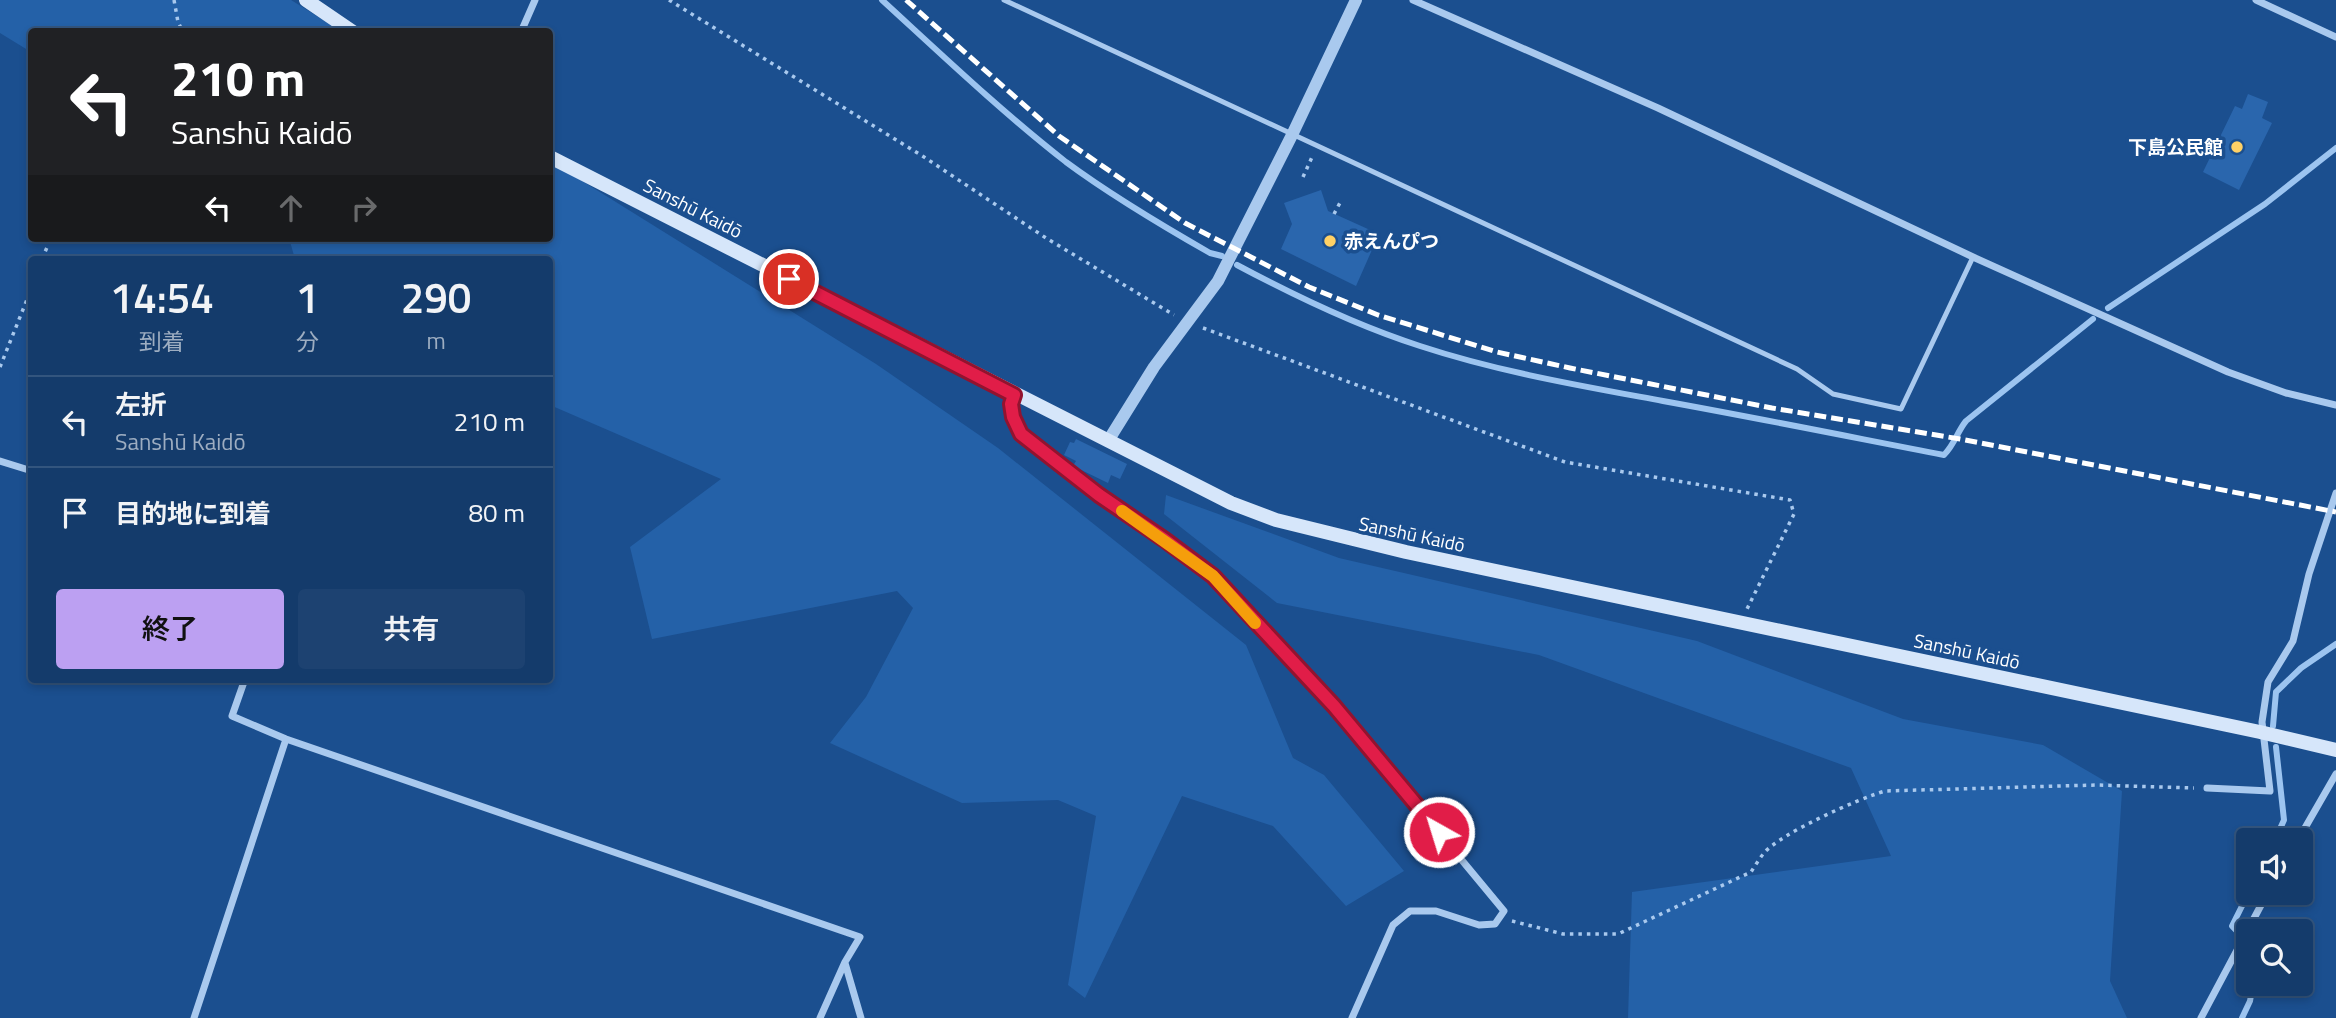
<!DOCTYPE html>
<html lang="ja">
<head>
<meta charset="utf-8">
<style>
  body { margin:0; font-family:"Titillium Web","Noto Sans JP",sans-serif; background:#1d4271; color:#f1f3f6; height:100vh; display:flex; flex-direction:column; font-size:26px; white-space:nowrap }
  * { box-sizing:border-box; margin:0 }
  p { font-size:23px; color:#9dadc1 }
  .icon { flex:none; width:38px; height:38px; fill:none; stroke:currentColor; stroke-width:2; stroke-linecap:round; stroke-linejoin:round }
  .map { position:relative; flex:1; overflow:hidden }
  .sheet { position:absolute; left:28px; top:256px; width:525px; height:427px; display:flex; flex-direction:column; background:#143b6b; border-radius:7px; box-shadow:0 4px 10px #0003,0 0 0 2px #33557e }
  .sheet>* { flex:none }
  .top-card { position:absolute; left:28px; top:28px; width:525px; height:214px; border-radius:7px; box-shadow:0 4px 10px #0003,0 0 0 2px #33557e; background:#202124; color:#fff; overflow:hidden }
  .buttons { position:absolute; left:2236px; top:828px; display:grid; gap:14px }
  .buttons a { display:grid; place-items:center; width:77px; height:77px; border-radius:7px; background:#143b6b; box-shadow:0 4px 10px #0003,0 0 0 2px #33557e; font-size:35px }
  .pin { position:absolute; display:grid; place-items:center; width:60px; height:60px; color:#fff; margin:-30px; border:4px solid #fff; border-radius:50%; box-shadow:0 2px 7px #0007 }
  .me { position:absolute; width:77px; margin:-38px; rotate:321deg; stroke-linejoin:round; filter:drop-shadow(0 0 5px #0008) }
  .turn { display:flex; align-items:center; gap:24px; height:147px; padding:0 28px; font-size:32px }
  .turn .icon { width:91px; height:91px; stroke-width:2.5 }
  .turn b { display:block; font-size:49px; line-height:60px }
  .lanes { display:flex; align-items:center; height:66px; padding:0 28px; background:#0003; justify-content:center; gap:35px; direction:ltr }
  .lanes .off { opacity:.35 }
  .eta { display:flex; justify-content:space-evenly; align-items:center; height:119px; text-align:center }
  .eta b { font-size:42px; font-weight:600; line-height:49px }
  .action { display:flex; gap:14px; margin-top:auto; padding:14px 28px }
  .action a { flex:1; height:80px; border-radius:7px; background:#bca0f2; color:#111; font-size:28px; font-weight:600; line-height:80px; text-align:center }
  .action a+a { background:#1d4271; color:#f1f3f6 }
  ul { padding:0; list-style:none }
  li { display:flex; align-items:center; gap:21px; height:91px; padding:0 28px; border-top:2px solid #33557e }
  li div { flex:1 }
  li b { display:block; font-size:26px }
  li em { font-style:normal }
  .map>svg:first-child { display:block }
  .green { fill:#2461a8 }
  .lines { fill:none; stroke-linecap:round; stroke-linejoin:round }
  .stream { stroke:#9cc4f0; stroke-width:6 }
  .building { fill:#2a66ad }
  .path { stroke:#a9c9ee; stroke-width:3.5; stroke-dasharray:3.5 5; stroke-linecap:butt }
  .service { stroke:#a9c9ee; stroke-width:5 }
  .minor { stroke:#a9c9ee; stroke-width:7 }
  .tertiary { stroke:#a9c9ee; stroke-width:12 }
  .secondary { stroke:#d6e6fa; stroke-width:14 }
  .rail { stroke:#fff; stroke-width:5; stroke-dasharray:12 5; stroke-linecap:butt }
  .route-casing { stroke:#92132f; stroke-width:18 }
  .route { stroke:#e11d48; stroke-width:12 }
  .slow { stroke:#f59e0b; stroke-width:12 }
  .poi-dot { fill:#ffd166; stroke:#1b4f8f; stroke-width:2.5 }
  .labels { text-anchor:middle; stroke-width:7; stroke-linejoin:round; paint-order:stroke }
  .poi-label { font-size:19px; font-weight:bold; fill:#fff; stroke:#1b4f8f; text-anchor:end }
  .street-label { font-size:19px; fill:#fff; stroke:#1b4f8f }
</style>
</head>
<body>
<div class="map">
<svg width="2336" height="1018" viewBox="0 0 2336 1018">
  <rect width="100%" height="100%" fill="#1b4f8f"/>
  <path class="green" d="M 0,0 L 291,0 L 341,31 L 32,32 L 31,52 L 0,33 Z
    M 550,161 L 876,364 L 998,448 L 1246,645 L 1293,758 L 1324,775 L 1404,871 L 1346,906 L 1273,826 L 1182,796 L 1085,998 L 1068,985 L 1096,816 L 1058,800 L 962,803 L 830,743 L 866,697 L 913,608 L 897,591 L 652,639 L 630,547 L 721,479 L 550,405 L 550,259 L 295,259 L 289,238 L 550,238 Z
    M 1166,495 L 1339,558 L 1697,641 L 1903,719 L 2043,745 L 2122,791 L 2110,981 L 2127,1018 L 1628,1018 L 1632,892 L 1891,856 L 1851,768 L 1539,655 L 1277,603 L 1164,514 Z"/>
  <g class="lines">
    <path class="stream" d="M 882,0 C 942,55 1002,112 1066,162 C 1112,196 1161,225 1210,253 L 1222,256
      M 1237,265 C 1295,296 1357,326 1420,346 C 1499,372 1582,386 1663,401 C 1757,418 1851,437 1944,455 C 1955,444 1957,432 1966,421 L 2093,319
      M 2108,308 L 2265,204 L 2336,148
      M 2273,726 L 2276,692 L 2301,668 L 2336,644
      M 2275,840 L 2284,820 L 2276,747
      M 2249,892 L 2232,926 L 2249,944
      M 2242,1018 L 2250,1001 L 2253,984"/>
  </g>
  <path class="building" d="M 2248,94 L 2268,102 L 2262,118 L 2272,123 L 2239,190 L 2203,172 L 2235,106 L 2242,109 Z
    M 1321,190 L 1328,211 L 1379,234 L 1356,286 L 1281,249 L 1292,224 L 1284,203 Z
    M 1076,439 L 1127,464 L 1120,479 L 1111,475 L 1108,483 L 1073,466 L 1076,461 L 1064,455 L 1070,442 L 1074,443 Z"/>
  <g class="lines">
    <path class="path" d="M 174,0 L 178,22 L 183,32
      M 669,0 L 924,157 L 1046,238 L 1174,315
      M 1303,177 L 1313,155
      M 1334,214 L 1342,199
      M 42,259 L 51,238
      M 1203,328 L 1565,462 L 1790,500 L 1794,514 L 1747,609
      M 0,367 L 32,287
      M 1512,921 L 1563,934 L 1618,934 L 1751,872 C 1755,866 1759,859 1764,853 C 1781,833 1858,799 1885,791 L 2096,785 L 2194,788"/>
    <path class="service" d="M 1004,0 L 1797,369 L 1833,394 L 1901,409 L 1973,257"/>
    <path class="minor" d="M 1413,0 L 1658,108 L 1973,257 L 2228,372 L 2286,393 L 2336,405
      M 2256,0 L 2336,37
      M 521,32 L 535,0
      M 1014,395 L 1011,404 L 1012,417 L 1021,434 L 1099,495 L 1165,540 L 1213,577 L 1334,706 L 1504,911 L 1495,924 L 1479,925 L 1436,911 L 1410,911 L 1393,925 L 1352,1018
      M 0,461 L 32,471
      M 245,679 L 232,716 L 286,739 L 860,937 L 845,962 L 820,1018
      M 2207,788 L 2270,791 L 2262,722 L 2268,682 L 2293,641 L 2309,574 L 2336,493
      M 2298,840 L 2336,774
      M 845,963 L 861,1018
      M 194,1018 L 286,739
      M 2201,1018 L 2268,892"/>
    <path class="tertiary" d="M 1108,441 L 1154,367 L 1218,281 L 1292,135 L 1356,0"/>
    <path class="secondary" d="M 306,0 L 353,32
      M 550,157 L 1231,503 L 1276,520 L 1406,552 L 2260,732 L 2336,750"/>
    <path class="rail" d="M 906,0 L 1059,136 L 1185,223 L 1309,287 L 1378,315 L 1497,352 L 1570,368 L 1772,408 L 1960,439 L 2336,512"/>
  </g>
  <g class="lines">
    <defs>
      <path id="route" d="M 789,279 L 1014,395 L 1011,404 L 1013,417 L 1021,434 L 1099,495 L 1165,540 L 1213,576 L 1334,706 L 1439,832"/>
    </defs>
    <use href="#route" class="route-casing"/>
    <use href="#route" class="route"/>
    <path class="slow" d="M 1122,511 L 1213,576 L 1255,623"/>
  </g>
  <g class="poi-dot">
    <circle cx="2237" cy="147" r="7"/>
    <circle cx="1330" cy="241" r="7"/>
  </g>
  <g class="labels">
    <g class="poi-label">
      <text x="2223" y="154">下島公民館</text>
      <text x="1344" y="248" text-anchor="start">赤えんぴつ</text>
    </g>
    <g class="street-label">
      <text transform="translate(693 208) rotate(27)" y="7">Sanshū Kaidō</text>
      <text transform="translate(1412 534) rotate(12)" y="7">Sanshū Kaidō</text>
      <text transform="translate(1967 651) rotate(12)" y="7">Sanshū Kaidō</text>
    </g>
  </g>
</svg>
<div class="buttons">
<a><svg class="icon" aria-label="sound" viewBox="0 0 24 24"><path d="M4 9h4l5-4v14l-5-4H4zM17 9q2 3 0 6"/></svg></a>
<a><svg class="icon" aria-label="search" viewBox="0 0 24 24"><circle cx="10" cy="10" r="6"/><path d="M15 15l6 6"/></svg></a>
</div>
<div class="pin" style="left:789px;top:279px;background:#d93025"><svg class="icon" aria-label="arrive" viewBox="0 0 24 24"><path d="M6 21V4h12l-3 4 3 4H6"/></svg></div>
<svg class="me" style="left:1439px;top:832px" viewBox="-20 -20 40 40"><circle r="17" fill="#e11d48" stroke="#fff" stroke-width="3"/><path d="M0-11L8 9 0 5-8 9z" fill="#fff"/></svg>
<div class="top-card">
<div class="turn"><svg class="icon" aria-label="left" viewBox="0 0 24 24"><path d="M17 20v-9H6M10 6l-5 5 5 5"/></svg><div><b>210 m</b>Sanshū Kaidō</div></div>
<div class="lanes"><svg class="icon" aria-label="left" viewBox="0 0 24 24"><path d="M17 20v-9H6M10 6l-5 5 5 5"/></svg><svg class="icon off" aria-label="ahead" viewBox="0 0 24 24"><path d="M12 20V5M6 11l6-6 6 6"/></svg><svg class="icon off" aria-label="right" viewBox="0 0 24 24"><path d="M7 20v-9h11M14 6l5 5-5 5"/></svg></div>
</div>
<section class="sheet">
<div class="eta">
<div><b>14:54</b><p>到着</p></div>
<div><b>1</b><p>分</p></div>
<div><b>290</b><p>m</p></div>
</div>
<ul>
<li><svg class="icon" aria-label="left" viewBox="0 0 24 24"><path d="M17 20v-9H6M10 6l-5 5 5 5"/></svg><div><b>左折</b><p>Sanshū Kaidō</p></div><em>210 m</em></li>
<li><svg class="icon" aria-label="arrive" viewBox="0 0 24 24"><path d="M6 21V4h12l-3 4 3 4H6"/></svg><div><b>目的地に到着</b></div><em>80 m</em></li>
</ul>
<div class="action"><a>終了</a><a>共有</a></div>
</section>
</div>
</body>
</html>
